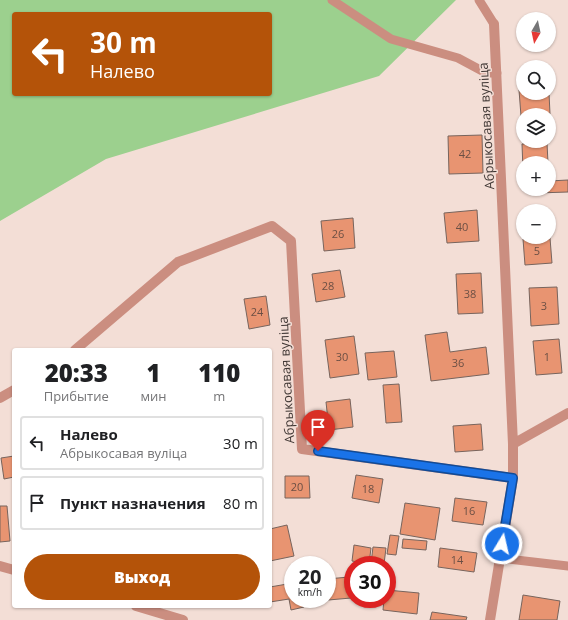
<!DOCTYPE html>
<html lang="ru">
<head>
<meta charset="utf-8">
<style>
  body { margin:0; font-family:"Open Sans",sans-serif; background:#f2f2f2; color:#202124; height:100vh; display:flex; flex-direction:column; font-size:15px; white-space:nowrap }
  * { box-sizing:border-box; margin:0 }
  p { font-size:13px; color:#757577 }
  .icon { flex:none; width:22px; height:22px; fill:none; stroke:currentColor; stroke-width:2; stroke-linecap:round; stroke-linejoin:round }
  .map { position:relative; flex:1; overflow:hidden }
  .side { position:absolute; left:12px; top:348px; width:260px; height:260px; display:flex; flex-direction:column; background:#fff; border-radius:4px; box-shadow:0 1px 3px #0004 }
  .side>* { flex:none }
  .hud { position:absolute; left:12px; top:12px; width:260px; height:84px; border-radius:4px; box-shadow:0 1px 3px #0004; background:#b45309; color:#fff; overflow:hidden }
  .needle { width:26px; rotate:189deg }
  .buttons { position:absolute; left:516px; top:12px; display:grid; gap:8px }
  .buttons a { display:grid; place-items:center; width:40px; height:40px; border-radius:50%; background:#fff; box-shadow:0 1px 3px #0004; font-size:20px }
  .speed { position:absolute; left:284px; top:556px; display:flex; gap:8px; font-size:20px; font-weight:700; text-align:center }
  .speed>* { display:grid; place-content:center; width:52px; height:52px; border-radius:50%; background:#fff; box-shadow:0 1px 3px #0004; line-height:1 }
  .speed small { font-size:10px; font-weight:400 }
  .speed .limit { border:6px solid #d22; background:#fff; color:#111 }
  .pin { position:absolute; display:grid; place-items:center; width:34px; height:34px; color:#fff; margin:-41px -17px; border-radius:50% 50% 50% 0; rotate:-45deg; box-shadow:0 0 4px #0007 }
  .pin .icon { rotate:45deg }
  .me { position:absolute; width:44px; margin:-22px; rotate:9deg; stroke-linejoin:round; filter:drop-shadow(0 0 3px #0008) }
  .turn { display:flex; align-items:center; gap:14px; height:84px; padding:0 12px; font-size:18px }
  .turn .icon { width:52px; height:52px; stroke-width:2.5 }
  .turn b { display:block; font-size:28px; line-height:34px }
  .eta { display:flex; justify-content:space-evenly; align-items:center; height:68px; text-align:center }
  .eta b { font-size:24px; font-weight:800; line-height:28px }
  .button { display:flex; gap:8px; margin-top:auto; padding:8px 12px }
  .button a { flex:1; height:46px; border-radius:24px; background:#b45309; color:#fff; font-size:16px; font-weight:800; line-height:46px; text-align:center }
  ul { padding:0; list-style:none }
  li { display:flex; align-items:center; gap:12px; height:54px; margin:0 8px 6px; padding:0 4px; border:2px solid #e0e0e0; border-radius:4px }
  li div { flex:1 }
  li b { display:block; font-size:15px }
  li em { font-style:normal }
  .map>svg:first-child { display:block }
  .green { fill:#9cd08e; fill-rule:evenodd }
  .building { fill:#e89471; stroke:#77645d }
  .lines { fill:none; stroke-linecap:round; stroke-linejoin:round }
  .service { stroke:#cb8e80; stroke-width:9 }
  .minor { stroke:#cb8e80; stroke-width:10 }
  .route-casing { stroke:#114b97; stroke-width:10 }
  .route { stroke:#1a73e8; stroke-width:7 }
  .labels { text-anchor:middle; stroke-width:3; stroke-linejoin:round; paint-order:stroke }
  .number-label { font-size:11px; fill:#6b4f44 }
  .street-label { font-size:13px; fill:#413835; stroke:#f3ded6 }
</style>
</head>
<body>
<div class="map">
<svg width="568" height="620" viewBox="0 0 568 620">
  <rect width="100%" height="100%" fill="#f3ded6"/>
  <path class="green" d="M 0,0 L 456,0 L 379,76 L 106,159 L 0,221 ZM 14,14 L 270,14 L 270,94 L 14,94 Z"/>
  <path class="building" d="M 523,89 L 523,93 L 549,93 L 550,114 L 521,116 L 519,90 Z
    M 482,135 L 483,173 L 449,174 L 448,136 Z
    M 547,143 L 548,163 L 523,163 L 523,170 L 522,144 Z
    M 568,180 L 568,192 L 537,193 L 537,189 L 549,189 L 549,181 Z
    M 477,210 L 479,241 L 447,243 L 444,213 Z
    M 353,218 L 355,248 L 324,251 L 321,221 Z
    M 550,238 L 552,263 L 525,265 L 523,239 Z
    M 340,270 L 345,297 L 316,302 L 312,274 Z
    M 481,273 L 483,313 L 458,314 L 456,274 Z
    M 557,287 L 559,324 L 531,326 L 529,288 Z
    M 266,296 L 270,325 L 249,329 L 244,299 Z
    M 447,332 L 450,352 L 486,347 L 489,374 L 431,381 L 425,335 Z
    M 354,336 L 359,374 L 330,378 L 325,340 Z
    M 559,339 L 562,373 L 536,375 L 533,341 Z
    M 394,351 L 397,377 L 368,380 L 365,353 Z
    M 399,384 L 402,422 L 386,423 L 383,385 Z
    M 350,399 L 353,427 L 329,430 L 326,402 Z
    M 481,424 L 483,450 L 455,452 L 453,426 Z
    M 14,456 L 14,477 L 4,479 L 1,458 Z
    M 356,475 L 383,479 L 379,503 L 352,498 Z
    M 285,476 L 309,476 L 310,498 L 285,498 Z
    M 455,498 L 487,502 L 483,525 L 452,521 Z
    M 405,503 L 440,508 L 435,540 L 400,534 Z
    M 0,506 L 7,506 L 10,541 L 0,542 Z
    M 287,525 L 294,556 L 270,561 L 270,529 Z
    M 390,535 L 399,536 L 396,555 L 387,554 Z
    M 403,539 L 427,541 L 426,550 L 402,548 Z
    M 354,545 L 371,548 L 369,564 L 352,561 Z
    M 373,547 L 386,548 L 384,564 L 371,563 Z
    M 440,548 L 477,553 L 474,572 L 438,567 Z
    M 349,577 L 351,598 L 317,601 L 317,599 L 327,599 L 327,579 Z
    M 293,583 L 293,599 L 303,599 L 304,607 L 291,610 L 289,599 L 270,602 L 270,587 Z
    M 387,590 L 419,593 L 417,614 L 383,610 L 384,599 L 387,599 Z
    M 523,595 L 560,601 L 557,620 L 519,620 Z
    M 432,612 L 467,617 L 466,620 L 430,620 Z"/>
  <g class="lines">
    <path class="service" d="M 332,0 L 391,39 L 458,58 L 486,73 L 497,73
      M 479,0 L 494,24
      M 500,558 L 568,566"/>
    <path class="minor" d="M 75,350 L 178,262 L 272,226 L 291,241 L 302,449 L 513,478
      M 0,398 L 14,390
      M 513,444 L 568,413
      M 0,566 L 14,570
      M 136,606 L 183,620
      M 490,620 L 513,478 L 513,444 L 494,24"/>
  </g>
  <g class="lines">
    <defs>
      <path id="route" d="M 318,451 L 513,478 L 502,544"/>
    </defs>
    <use href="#route" class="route-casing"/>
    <use href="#route" class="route"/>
  </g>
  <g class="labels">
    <g class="number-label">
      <text x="465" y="158">42</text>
      <text x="462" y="231">40</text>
      <text x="338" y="238">26</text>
      <text x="537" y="255">5</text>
      <text x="328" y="290">28</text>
      <text x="470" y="298">38</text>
      <text x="544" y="310">3</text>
      <text x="257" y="316">24</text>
      <text x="342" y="361">30</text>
      <text x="547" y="361">1</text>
      <text x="458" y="367">36</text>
      <text x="297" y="491">20</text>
      <text x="368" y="493">18</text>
      <text x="469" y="515">16</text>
      <text x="457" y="564">14</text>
    </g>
    <g class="street-label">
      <text transform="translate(486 126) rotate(-93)" y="5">Абрыкосавая вуліца</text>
      <text transform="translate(286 380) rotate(-93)" y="5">Абрыкосавая вуліца</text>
    </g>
  </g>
</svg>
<div class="buttons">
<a><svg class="needle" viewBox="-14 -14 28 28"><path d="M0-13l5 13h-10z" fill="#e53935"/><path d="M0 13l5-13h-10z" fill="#757577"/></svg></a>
<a><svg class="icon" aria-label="search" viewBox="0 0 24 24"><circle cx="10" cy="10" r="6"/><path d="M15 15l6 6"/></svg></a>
<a><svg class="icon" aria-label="layers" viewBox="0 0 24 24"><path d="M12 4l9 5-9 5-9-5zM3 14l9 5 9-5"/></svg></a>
<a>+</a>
<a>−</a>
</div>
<div class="speed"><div>20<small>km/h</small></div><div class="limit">30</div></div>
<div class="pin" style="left:318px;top:451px;background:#d93025"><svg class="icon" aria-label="arrive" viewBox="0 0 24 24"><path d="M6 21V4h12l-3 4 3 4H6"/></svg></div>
<svg class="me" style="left:502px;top:544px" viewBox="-20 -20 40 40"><circle r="17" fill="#1a73e8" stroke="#fff" stroke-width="3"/><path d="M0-11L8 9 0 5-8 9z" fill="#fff"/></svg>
<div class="hud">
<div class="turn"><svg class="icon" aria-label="left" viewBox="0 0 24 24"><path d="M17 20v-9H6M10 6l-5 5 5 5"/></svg><div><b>30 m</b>Налево</div></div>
</div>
<section class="side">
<div class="eta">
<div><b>20:33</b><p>Прибытие</p></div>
<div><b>1</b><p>мин</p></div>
<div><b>110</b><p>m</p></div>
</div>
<ul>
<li><svg class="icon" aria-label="left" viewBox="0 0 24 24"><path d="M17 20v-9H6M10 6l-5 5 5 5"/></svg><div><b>Налево</b><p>Абрыкосавая вуліца</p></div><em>30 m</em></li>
<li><svg class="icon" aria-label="arrive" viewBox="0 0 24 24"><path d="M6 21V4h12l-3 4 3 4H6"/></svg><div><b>Пункт назначения</b></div><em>80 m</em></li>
</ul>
<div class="button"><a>Выход</a></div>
</section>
</div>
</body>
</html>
